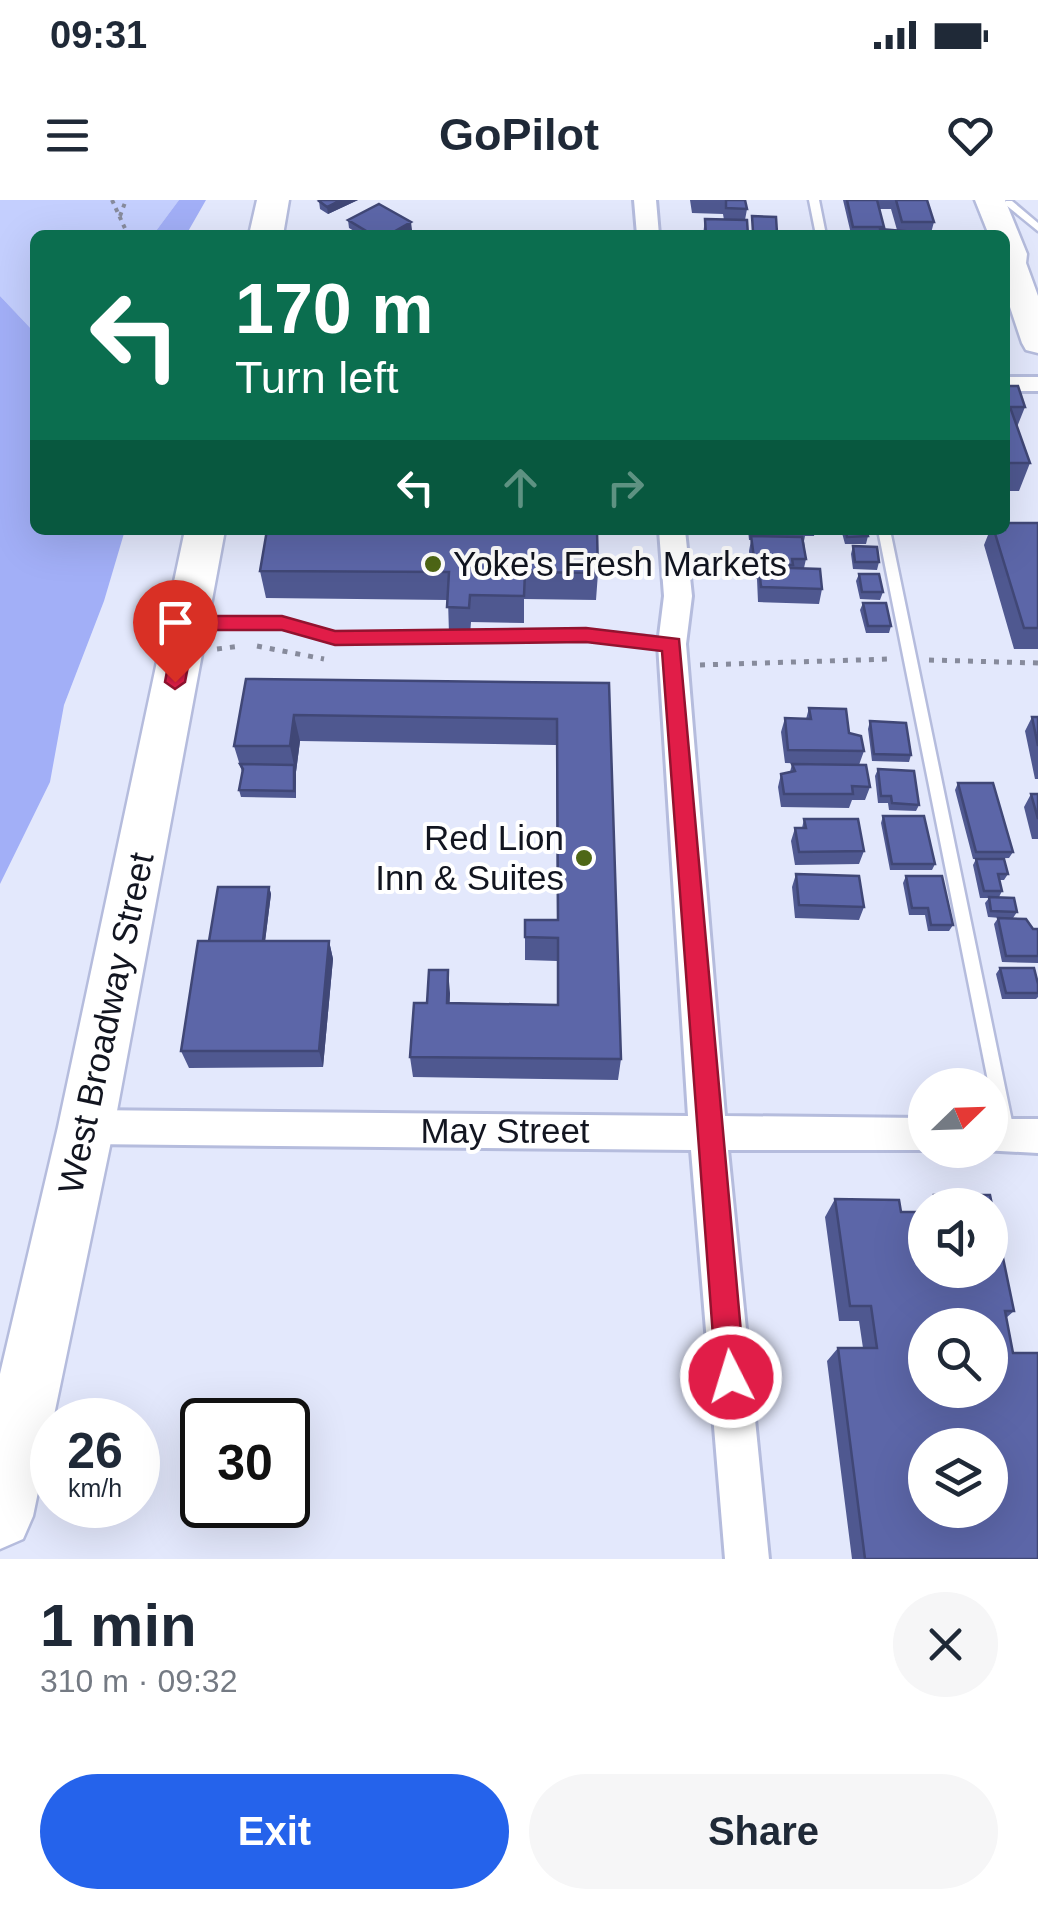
<!DOCTYPE html>
<html lang="en">
<head>
<meta charset="utf-8">
<style>
  body { margin:0; font-family:Helvetica,sans-serif; background:#f6f6f7; color:#1f2937; height:100vh; display:flex; flex-direction:column; font-size:38px; white-space:nowrap }
  * { box-sizing:border-box; margin:0 }
  p { font-size:32px; color:#747a83 }
  .icon { flex:none; width:55px; height:55px; fill:none; stroke:currentColor; stroke-width:2; stroke-linecap:round; stroke-linejoin:round }
  .map { position:relative; height:1359px; overflow:hidden }
  .panel { display:flex; flex-direction:column; background:#fff; flex:1 }
  .panel>* { flex:none }
  .top-card { position:absolute; left:30px; top:30px; width:980px; height:305px; border-radius:15px; box-shadow:0 10px 40px #0002; background:#0b6e4f; color:#fff; overflow:hidden }
  .needle { width:65px; rotate:67deg }
  .tools { position:absolute; left:908px; top:868px; display:grid; gap:20px }
  .tools a { display:grid; place-items:center; width:100px; height:100px; border-radius:50%; background:#fff; box-shadow:0 10px 40px #0002; font-size:50px }
  .speed { position:absolute; left:30px; top:1198px; display:flex; gap:20px; font-size:50px; font-weight:700; text-align:center }
  .speed>* { display:grid; place-content:center; width:130px; height:130px; border-radius:50%; background:#fff; box-shadow:0 10px 40px #0002; line-height:1 }
  .speed small { font-size:25px; font-weight:400 }
  .speed .limit { border:5px solid #111; border-radius:15px; background:#fff; color:#111 }
  .pin { position:absolute; display:grid; place-items:center; width:85px; height:85px; color:#fff; margin:-102px -42px; border-radius:50% 50% 50% 0; rotate:-45deg; box-shadow:0 0 10px #0007 }
  .pin .icon { rotate:45deg }
  .me { position:absolute; width:110px; margin:-55px; rotate:355deg; stroke-linejoin:round; filter:drop-shadow(0 0 8px #0008) }
  .turn { display:flex; align-items:center; gap:35px; height:210px; padding:0 40px; font-size:45px }
  .turn .icon { width:130px; height:130px; stroke-width:2.5 }
  .turn b { display:block; font-size:70px; line-height:85px }
  .lanes { display:flex; align-items:center; height:95px; padding:0 40px; background:#0003; justify-content:center; gap:50px; direction:ltr }
  .lanes .off { opacity:.35 }
  .round { display:grid; place-items:center; flex:none; width:105px; height:105px; border-radius:52px; background:#f6f6f7 }
  .overview { display:flex; align-items:center; justify-content:space-between; height:170px; padding:0 40px }
  h1 { font-size:60px; font-weight:700; line-height:75px }
  .action { display:flex; gap:20px; margin-top:auto; padding:20px 40px }
  .action a { flex:1; height:115px; border-radius:60px; background:#2563eb; color:#fff; font-size:40px; font-weight:700; line-height:115px; text-align:center }
  .action a+a { background:#f6f6f7; color:#1f2937 }
  .status { display:flex; justify-content:space-between; align-items:center; height:70px; padding:0 50px; background:#fff; direction:ltr }
  .status svg { height:28px; fill:currentColor }
  header { display:flex; justify-content:space-between; align-items:center; height:130px; padding:0 40px; background:#fff; font-size:45px; font-weight:700 }
  .map>svg:first-child { display:block }
  .green { fill:#c4cffe }
  .water { fill:#a2aff7 }
  .lines { fill:none; stroke-linecap:round; stroke-linejoin:round }
  .lane-casing { stroke:#b5bcdd; stroke-width:5 }
  .street-casing { stroke:#b5bcdd; stroke-width:6 }
  .secondary-casing { stroke:#b5bcdd; stroke-width:5 }
  .primary-casing { stroke:#b5bcdd; stroke-width:5 }
  .path-far1 { stroke:#878b9c; stroke-width:4; stroke-dasharray:4 5; stroke-linecap:butt }
  .path { stroke:#878b9c; stroke-width:5; stroke-dasharray:5 8; stroke-linecap:butt }
  .lane { fill:#fff; fill-rule:evenodd }
  .street { fill:#fff; fill-rule:evenodd }
  .secondary { fill:#fff; fill-rule:evenodd }
  .primary { fill:#fff; fill-rule:evenodd }
  .wall { fill:#4f5890; fill-rule:evenodd }
  .shaded-wall { fill:#404776 }
  .building { fill:#5c66a8; stroke:#404776; stroke-width:2.5; fill-rule:evenodd }
  .route { fill:#e11d48; stroke:#92132f; stroke-width:2.5 }
  .poi-dot { fill:#4e6716; stroke:#fff; stroke-width:4 }
  .labels { text-anchor:middle; stroke-width:8; stroke-linejoin:round; paint-order:stroke }
  .poi-label { font-size:35px; fill:#121520; stroke:#fff; text-anchor:start }
  .street-label { font-size:35px; fill:#121520; stroke:#fff }
</style>
</head>
<body>
<div class="status"><b>09:31</b><svg viewBox="0 0 49 12"><path d="M0 12V9h3v3zM5 12V6h3v6zM10 12V3h3v9zM15 12V0h3v12zM26 1h20v11H26zM47 4h2v5h-2z"/></svg></div>
<header><svg class="icon" aria-label="menu" viewBox="0 0 24 24"><path d="M4 6h16M4 12h16M4 18h16"/></svg>GoPilot<svg class="icon" aria-label="heart" viewBox="0 0 24 24"><path d="M12 20l-8-8c-3-5 5-10 8-4 3-6 11-1 8 4z"/></svg></header>
<div class="map">
<svg width="1038" height="1359" viewBox="0 0 1038 1359">
  <rect width="100%" height="100%" fill="#e3e8fc"/>
  <path class="green" d="M 0,0 L 179,0 L 153,35 L 35,35 L 35,133 L 0,96 Z"/>
  <path class="water" d="M 179,0 L 206,0 L 186,35 L 153,35 Z
    M 0,96 L 35,133 L 35,330 L 125,330 L 104,401 L 64,505 L 50,582 L 0,684 Z"/>
  <g class="lines">
    <defs>
      <path id="lane" d="M 809,0 L 819,0 L 826,35 L 816,35 Z
        M 1006,1 L 1012,1 L 1038,23 L 1038,31 L 1006,5 Z
        M 878,330 L 890,330 L 1015,936 L 1013,942 L 1007,944 L 1001,942 L 999,936 Z
        M 190,418 L 282,418 L 335,433 L 586,430 L 672,439 L 679,444 L 672,449 L 586,440 L 335,443 L 282,428 L 190,428 L 183,423 Z"/>
      <path id="street" d="M 634,0 L 656,0 L 659,35 L 637,35 Z
        M 1005,177 L 1038,177 L 1038,191 L 1005,191 Z
        M 659,330 L 685,330 L 692,396 L 686,444 L 725,916 L 925,918 L 925,950 L 931,950 L 728,950 L 769,1359 L 725,1359 L 691,950 L 86,944 L 73,939 L 68,927 L 73,915 L 86,910 L 688,916 L 658,444 L 664,396 Z
        M 990,919 L 1038,919 L 1038,953 L 982,950 L 990,950 Z"/>
      <path id="secondary" d="M 975,0 L 1005,0 L 1027,54 L 1026,63 L 1038,96 L 1038,153 L 1026,150 L 1022,143 L 1005,92 L 1005,35 L 989,35 Z"/>
      <path id="primary" d="M 257,0 L 289,0 L 283,35 L 249,35 Z
        M 185,330 L 225,330 L 114,927 L 33,1316 L 23,1339 L 0,1349 L 0,1174 L 58,927 Z"/>
    </defs>
    <use href="#lane" class="lane-casing"/>
    <use href="#street" class="street-casing"/>
    <use href="#secondary" class="secondary-casing"/>
    <use href="#primary" class="primary-casing"/>
    <path class="path-far1" d="M 112,0 L 128,35
      M 120,16 L 126,0"/>
    <path class="path" d="M 257,446 L 324,459
      M 217,449 L 241,446
      M 929,460 L 1038,463
      M 700,465 L 889,459"/>
    <use href="#lane" class="lane"/>
    <use href="#street" class="street"/>
    <use href="#secondary" class="secondary"/>
    <use href="#primary" class="primary"/>
  </g>
  <path class="wall" d="M 321,0 L 358,0 L 328,14 L 320,9 L 319,1 Z
    M 690,0 L 745,0 L 747,9 L 745,20 L 748,35 L 703,35 L 705,19 L 724,20 L 723,14 L 692,13 Z
    M 843,0 L 927,0 L 934,22 L 931,33 L 940,35 L 851,34 ZM 880,9 L 891,9 L 897,30 L 884,29 Z
    M 752,16 L 776,17 L 777,35 L 752,35 Z
    M 348,20 L 412,30 L 402,35 L 361,35 L 349,28 Z
    M 1005,186 L 1025,207 L 1017,227 L 1030,263 L 1019,291 L 1005,291 Z
    M 1038,323 L 1038,449 L 1014,449 L 984,345 L 990,330 L 1005,330 Z
    M 748,330 L 815,330 L 814,336 L 805,336 L 804,341 L 806,359 L 804,368 L 822,389 L 819,404 L 758,402 L 757,379 L 752,379 L 749,351 L 751,340 L 749,340 Z
    M 843,330 L 866,330 L 868,336 L 866,344 L 845,344 L 842,333 Z
    M 853,346 L 879,362 L 877,370 L 853,369 L 851,354 Z
    M 260,371 L 598,373 L 596,400 L 524,399 L 524,423 L 471,422 L 470,435 L 449,434 L 448,400 L 266,398 Z
    M 859,374 L 883,392 L 880,400 L 860,399 L 856,381 Z
    M 863,403 L 891,426 L 889,433 L 866,433 L 860,410 Z
    M 246,479 L 609,483 L 621,859 L 618,880 L 413,877 L 410,857 L 427,803 L 450,793 L 449,803 L 557,805 L 557,761 L 525,760 L 525,720 L 557,720 L 556,545 L 300,541 L 296,572 L 296,598 L 241,597 L 239,590 L 242,572 L 234,546 Z
    M 809,508 L 849,533 L 864,551 L 859,565 L 785,563 L 781,532 L 785,518 L 806,519 Z
    M 1032,517 L 1038,517 L 1038,579 L 1035,579 L 1025,531 Z
    M 870,521 L 911,555 L 909,562 L 872,561 L 868,529 Z
    M 792,564 L 870,587 L 865,600 L 852,600 L 849,608 L 781,607 L 778,587 L 781,574 L 790,572 Z
    M 878,569 L 919,605 L 916,611 L 889,610 L 888,603 L 878,603 L 875,576 Z
    M 958,583 L 1013,652 L 1009,658 L 980,659 L 1008,674 L 1004,680 L 999,680 L 1002,691 L 999,697 L 1017,712 L 1013,718 L 1033,729 L 1038,729 L 1038,763 L 1002,762 L 994,724 L 998,718 L 1001,718 L 988,717 L 985,703 L 989,698 L 980,698 L 973,665 L 976,659 L 973,659 L 955,590 Z
    M 1031,594 L 1038,594 L 1038,639 L 1032,639 L 1024,607 Z
    M 883,616 L 935,664 L 932,670 L 890,670 L 881,623 Z
    M 804,619 L 864,651 L 859,664 L 795,665 L 791,641 L 795,628 L 802,628 Z
    M 796,674 L 864,707 L 859,720 L 795,718 L 792,687 Z
    M 906,676 L 953,725 L 949,731 L 928,731 L 925,715 L 909,715 L 903,683 Z
    M 269,687 L 271,694 L 265,741 L 329,741 L 333,759 L 323,867 L 189,868 L 181,851 L 209,741 Z
    M 1000,768 L 1038,784 L 1038,797 L 1036,799 L 1002,799 L 996,774 Z
    M 934,995 L 990,995 L 1014,1111 L 1006,1118 L 1013,1153 L 1038,1153 L 1038,1359 L 852,1359 L 827,1161 L 838,1148 L 863,1148 L 859,1121 L 839,1121 L 825,1017 L 835,999 L 899,1000 L 901,1012 L 921,1012 L 925,1006 L 925,1070 L 990,1070 L 990,1005 L 926,1005 ZM 925,1125 L 990,1125 L 990,1190 L 925,1190 ZM 925,1245 L 990,1245 L 990,1310 L 925,1310 Z"/>
  <path class="shaded-wall" d="M 341,0 L 358,0 L 328,14 L 327,7 Z
    M 411,22 L 412,30 L 402,35 L 388,35 Z
    M 294,515 L 300,541 L 296,572 L 296,598 L 294,565 L 290,546 Z
    M 269,687 L 271,694 L 263,758 L 261,752 Z
    M 329,741 L 333,759 L 323,867 L 319,851 Z
    M 448,770 L 450,793 L 449,825 L 447,803 Z"/>
  <path class="building" d="M 321,0 L 341,0 L 327,7 L 319,1 Z
    M 726,0 L 745,0 L 747,9 L 726,8 Z
    M 847,0 L 877,0 L 884,27 L 853,27 Z
    M 896,0 L 927,0 L 934,22 L 902,22 Z
    M 379,4 L 411,22 L 388,35 L 373,35 L 348,20 Z
    M 752,16 L 776,17 L 777,33 L 753,32 Z
    M 705,19 L 747,20 L 748,35 L 706,35 Z
    M 880,29 L 939,34 L 940,35 L 881,35 Z
    M 1005,186 L 1018,186 L 1025,207 L 1010,207 L 1030,263 L 1005,263 Z
    M 1005,323 L 1038,323 L 1038,428 L 1024,428 L 994,330 L 1005,330 Z
    M 267,330 L 597,330 L 598,373 L 525,372 L 524,396 L 470,395 L 469,408 L 447,407 L 449,372 L 260,371 Z
    M 846,330 L 866,330 L 868,336 L 847,337 Z
    M 751,336 L 802,337 L 806,359 L 792,359 L 793,365 L 755,365 Z
    M 853,346 L 877,347 L 879,362 L 855,362 Z
    M 759,367 L 820,369 L 822,389 L 761,387 Z
    M 859,374 L 879,374 L 883,392 L 862,392 Z
    M 863,403 L 886,403 L 891,426 L 868,426 Z
    M 246,479 L 609,483 L 621,859 L 410,857 L 414,803 L 427,803 L 429,770 L 448,770 L 447,803 L 558,805 L 558,738 L 525,737 L 525,720 L 558,720 L 557,519 L 294,515 L 290,546 L 234,546 Z
    M 809,508 L 846,509 L 849,533 L 861,536 L 864,551 L 788,550 L 785,518 L 811,519 Z
    M 1032,517 L 1038,517 L 1038,546 Z
    M 870,521 L 906,523 L 911,555 L 874,554 Z
    M 240,564 L 294,565 L 294,591 L 239,590 L 243,569 Z
    M 792,564 L 866,565 L 870,587 L 852,586 L 853,594 L 784,594 L 781,574 L 795,571 Z
    M 878,569 L 914,571 L 919,605 L 892,603 L 891,596 L 881,596 Z
    M 958,583 L 993,583 L 1013,652 L 976,652 Z
    M 1031,594 L 1038,594 L 1038,619 Z
    M 883,616 L 924,616 L 935,664 L 892,664 Z
    M 804,619 L 858,619 L 864,651 L 799,652 L 795,628 L 806,628 Z
    M 976,659 L 1004,659 L 1008,674 L 998,674 L 1002,691 L 984,691 Z
    M 796,674 L 859,676 L 864,707 L 799,705 Z
    M 906,676 L 942,676 L 953,725 L 931,725 L 928,708 L 912,708 Z
    M 218,687 L 269,687 L 263,741 L 209,741 Z
    M 989,697 L 1014,698 L 1017,712 L 991,711 Z
    M 998,718 L 1026,719 L 1033,729 L 1038,729 L 1038,756 L 1006,756 Z
    M 198,741 L 329,741 L 319,851 L 181,851 Z
    M 1000,768 L 1034,768 L 1038,784 L 1038,793 L 1006,793 Z
    M 934,995 L 990,995 L 1014,1111 L 1005,1111 L 1013,1153 L 1038,1153 L 1038,1359 L 865,1359 L 838,1148 L 877,1148 L 871,1106 L 850,1106 L 835,999 L 899,1000 L 901,1012 L 925,1012 L 925,1070 L 990,1070 L 990,1005 L 936,1005 ZM 925,1125 L 990,1125 L 990,1190 L 925,1190 ZM 925,1245 L 990,1245 L 990,1310 L 925,1310 Z"/>
  <path class="route" d="M 186,416 L 282,416 L 335,431 L 586,428 L 679,439 L 745,1177 L 741,1187 L 731,1192 L 721,1187 L 716,1177 L 662,451 L 586,442 L 335,445 L 282,430 L 195,430 L 185,482 L 175,489 L 165,482 L 176,423 Z"/>
  <g class="poi-dot">
    <circle cx="433" cy="364" r="10"/>
    <circle cx="584" cy="658" r="10"/>
  </g>
  <g class="labels">
    <g class="poi-label">
      <text x="453" y="376">Yoke's Fresh Markets</text>
      <text x="564" y="650" text-anchor="end">Red Lion<tspan x="564" dy="40">Inn &amp; Suites</tspan></text>
    </g>
    <g class="street-label">
      <text transform="translate(106 823) rotate(-78)" y="12">West Broadway Street</text>
      <text x="505" y="943">May Street</text>
    </g>
  </g>
</svg>
<div class="tools">
<a><svg class="needle" viewBox="-14 -14 28 28"><path d="M0-13l5 13h-10z" fill="#e53935"/><path d="M0 13l5-13h-10z" fill="#747a83"/></svg></a>
<a><svg class="icon" aria-label="sound" viewBox="0 0 24 24"><path d="M4 9h4l5-4v14l-5-4H4zM17 9q2 3 0 6"/></svg></a>
<a><svg class="icon" aria-label="search" viewBox="0 0 24 24"><circle cx="10" cy="10" r="6"/><path d="M15 15l6 6"/></svg></a>
<a><svg class="icon" aria-label="layers" viewBox="0 0 24 24"><path d="M12 4l9 5-9 5-9-5zM3 14l9 5 9-5"/></svg></a>
</div>
<div class="speed"><div>26<small>km/h</small></div><div class="limit">30</div></div>
<div class="pin" style="left:175px;top:482px;background:#d93025"><svg class="icon" aria-label="arrive" viewBox="0 0 24 24"><path d="M6 21V4h12l-3 4 3 4H6"/></svg></div>
<svg class="me" style="left:731px;top:1177px" viewBox="-20 -20 40 40"><circle r="17" fill="#e11d48" stroke="#fff" stroke-width="3"/><path d="M0-11L8 9 0 5-8 9z" fill="#fff"/></svg>
<div class="top-card">
<div class="turn"><svg class="icon" aria-label="left" viewBox="0 0 24 24"><path d="M17 20v-9H6M10 6l-5 5 5 5"/></svg><div><b>170 m</b>Turn left</div></div>
<div class="lanes"><svg class="icon" aria-label="left" viewBox="0 0 24 24"><path d="M17 20v-9H6M10 6l-5 5 5 5"/></svg><svg class="icon off" aria-label="ahead" viewBox="0 0 24 24"><path d="M12 20V5M6 11l6-6 6 6"/></svg><svg class="icon off" aria-label="right" viewBox="0 0 24 24"><path d="M7 20v-9h11M14 6l5 5-5 5"/></svg></div>
</div>
</div>
<section class="panel">
<div class="overview"><div><h1>1 min</h1><p>310 m · 09:32</p></div><a class="round"><svg class="icon" aria-label="close" viewBox="0 0 24 24"><path d="M6 6l12 12M18 6L6 18"/></svg></a></div>
<div class="action"><a>Exit</a><a>Share</a></div>
</section>
</body>
</html>
